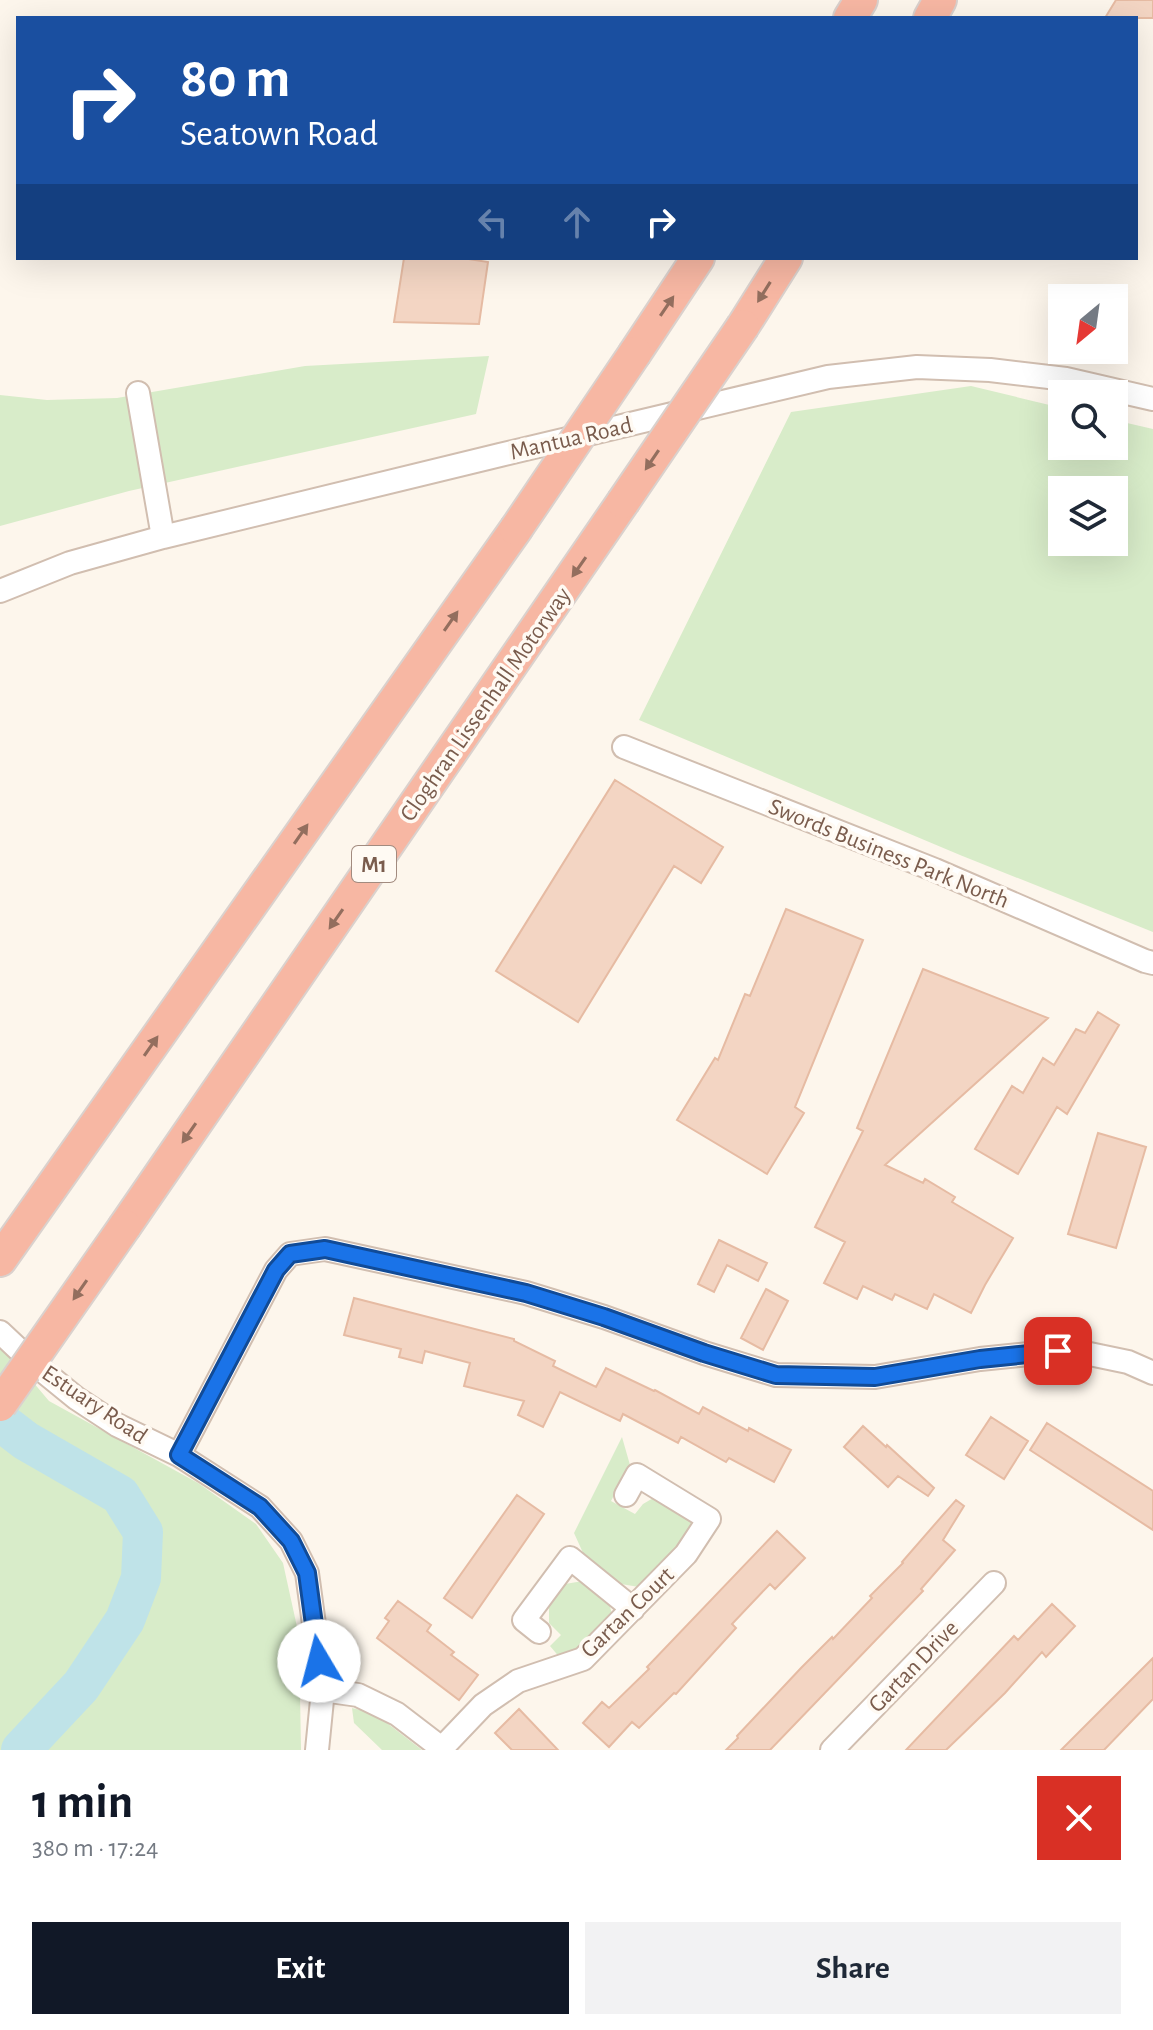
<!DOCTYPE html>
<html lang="en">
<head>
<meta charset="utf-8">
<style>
  body { margin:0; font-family:"Alegreya Sans",sans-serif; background:#f2f2f3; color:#1f2937; height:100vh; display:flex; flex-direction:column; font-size:30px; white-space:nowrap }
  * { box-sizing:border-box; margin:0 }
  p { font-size:26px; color:#747a83 }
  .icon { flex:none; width:44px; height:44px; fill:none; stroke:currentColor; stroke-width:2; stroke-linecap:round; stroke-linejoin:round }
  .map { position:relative; height:1750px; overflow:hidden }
  .side { display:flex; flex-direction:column; background:#fff; flex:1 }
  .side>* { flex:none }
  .top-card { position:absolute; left:16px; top:16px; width:1122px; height:244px; border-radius:0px; box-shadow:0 8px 32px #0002; background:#1a4fa0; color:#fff; overflow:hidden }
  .needle { width:52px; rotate:209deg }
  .controls { position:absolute; left:1048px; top:284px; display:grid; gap:16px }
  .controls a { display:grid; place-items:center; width:80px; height:80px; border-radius:0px; background:#fff; box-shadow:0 8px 32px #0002; font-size:40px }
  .pin { position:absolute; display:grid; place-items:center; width:68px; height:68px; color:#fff; margin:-34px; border-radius:16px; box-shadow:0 4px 12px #0006 }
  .me { position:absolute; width:88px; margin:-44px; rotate:352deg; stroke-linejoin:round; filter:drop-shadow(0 0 6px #0008) }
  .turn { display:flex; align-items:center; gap:28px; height:168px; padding:0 32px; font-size:36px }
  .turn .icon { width:104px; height:104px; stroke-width:2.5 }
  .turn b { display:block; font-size:56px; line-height:68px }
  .lanes { display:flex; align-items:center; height:76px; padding:0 32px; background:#0003; justify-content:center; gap:40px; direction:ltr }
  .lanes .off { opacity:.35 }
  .round { display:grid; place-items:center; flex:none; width:84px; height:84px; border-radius:0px; background:#f2f2f3 }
  .summary { display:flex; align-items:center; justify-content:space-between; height:136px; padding:0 32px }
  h1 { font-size:48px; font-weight:700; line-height:60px; color:#111827 }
  .primary-button { display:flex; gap:16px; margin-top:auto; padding:16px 32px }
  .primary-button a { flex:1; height:92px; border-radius:0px; background:#111827; color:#fff; font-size:32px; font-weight:700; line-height:92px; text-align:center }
  .primary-button a+a { background:#f2f2f3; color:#1f2937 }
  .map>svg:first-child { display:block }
  .green { fill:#d8ecc9; fill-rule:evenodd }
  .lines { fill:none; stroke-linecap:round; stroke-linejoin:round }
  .river { stroke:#bfe3e8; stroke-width:40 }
  .building { fill:#f3d5c3; stroke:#e6bba3; stroke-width:2 }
  .minor-casing { stroke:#d1beb0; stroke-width:26 }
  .highway-casing { stroke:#dad1cd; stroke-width:36 }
  .minor { stroke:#fff; stroke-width:22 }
  .highway { stroke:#f7b7a3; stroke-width:32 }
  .highway-bridge-casing { stroke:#dad1cd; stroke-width:36; stroke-linecap:butt }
  .highway-bridge { stroke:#f7b7a3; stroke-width:32 }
  .oneway { fill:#936e5e }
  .route-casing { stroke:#114b97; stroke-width:20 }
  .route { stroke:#1a73e8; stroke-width:14 }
  .labels { text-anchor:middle; stroke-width:7; stroke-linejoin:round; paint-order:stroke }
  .shield { fill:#fffaf3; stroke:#a28b7f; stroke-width:2 }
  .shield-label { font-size:22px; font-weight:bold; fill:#7a5c4d }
  .street-label { font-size:24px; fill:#7a5c4d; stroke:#fffaf3 }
</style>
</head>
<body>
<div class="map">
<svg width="1153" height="1750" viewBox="0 0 1153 1750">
  <rect width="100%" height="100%" fill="#fdf6ec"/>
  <path class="green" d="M 489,356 L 476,414 L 129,491 L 0,526 L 0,395 L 47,400 L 117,398 L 305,366 Z
    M 971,386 L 1062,408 L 1062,446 L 1114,446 L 1114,420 L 1153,429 L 1153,932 L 960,855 L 639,720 L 791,412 ZM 1114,490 L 1114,542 L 1062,542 L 1062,490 Z
    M 0,1343 L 49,1401 L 198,1483 L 256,1524 L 283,1563 L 299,1636 L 301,1750 L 0,1750 Z
    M 622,1437 L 630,1465 L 611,1501 L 635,1514 L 643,1504 L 655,1497 L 694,1520 L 691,1533 L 639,1587 L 621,1584 L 584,1555 L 574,1533 Z
    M 583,1581 L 609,1603 L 612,1614 L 598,1637 L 561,1659 L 550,1646 L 561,1635 L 549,1623 L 549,1606 L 565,1584 Z
    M 352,1708 L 374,1713 L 422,1750 L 382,1750 L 354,1723 Z"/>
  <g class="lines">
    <path class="river" d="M 0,1421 L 26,1441 L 120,1495 L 143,1532 L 141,1578 L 125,1620 L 81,1686 L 21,1750"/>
  </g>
  <path class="building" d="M 1116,0 L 1153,0 L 1153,18 L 1105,18 Z
    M 404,258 L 462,258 L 488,262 L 479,324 L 394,322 Z
    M 615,780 L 723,847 L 701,883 L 674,866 L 578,1022 L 496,971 Z
    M 786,909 L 863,940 L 795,1107 L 804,1113 L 767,1174 L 677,1120 L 715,1058 L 718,1060 L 745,994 L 750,996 Z
    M 923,969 L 1048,1018 L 885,1165 L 923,1183 L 925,1179 L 955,1197 L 952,1202 L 1013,1238 L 985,1285 L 971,1313 L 934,1294 L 927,1309 L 895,1294 L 892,1300 L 863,1286 L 857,1299 L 824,1283 L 845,1242 L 815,1227 L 863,1131 L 857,1128 Z
    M 1098,1012 L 1119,1025 L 1067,1114 L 1057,1107 L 1018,1174 L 975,1149 L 1012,1086 L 1023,1093 L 1043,1058 L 1054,1065 L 1076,1029 L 1085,1033 Z
    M 1098,1133 L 1146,1147 L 1116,1248 L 1068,1234 Z
    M 719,1240 L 767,1263 L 758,1281 L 727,1265 L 714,1292 L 698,1284 Z
    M 766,1289 L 788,1301 L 763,1350 L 741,1338 Z
    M 354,1298 L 514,1339 L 514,1341 L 555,1361 L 553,1366 L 596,1387 L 606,1368 L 654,1391 L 655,1390 L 699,1414 L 703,1407 L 748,1431 L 749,1428 L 791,1450 L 774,1482 L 729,1458 L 726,1462 L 681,1437 L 678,1443 L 623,1414 L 620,1421 L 560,1392 L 543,1427 L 518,1415 L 524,1401 L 464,1386 L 470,1363 L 425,1351 L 422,1363 L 399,1357 L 401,1349 L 344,1335 Z
    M 991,1417 L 1028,1441 L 1004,1479 L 966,1455 Z
    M 1047,1423 L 1153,1491 L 1153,1530 L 1030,1450 Z
    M 863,1426 L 886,1447 L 887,1445 L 934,1488 L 928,1496 L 898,1476 L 888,1487 L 844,1447 Z
    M 517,1495 L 544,1514 L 472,1618 L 444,1598 Z
    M 956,1500 L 964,1506 L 943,1540 L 955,1550 L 921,1589 L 923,1591 L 770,1750 L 726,1750 L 738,1738 L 737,1736 L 801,1668 L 832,1637 L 833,1639 L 872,1598 L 870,1596 L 903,1563 L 902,1562 Z
    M 777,1531 L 805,1558 L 775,1589 L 770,1584 L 732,1624 L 736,1628 L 676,1694 L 674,1693 L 639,1728 L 632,1722 L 609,1747 L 583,1723 L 602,1702 L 609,1708 L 649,1669 L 647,1667 Z
    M 398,1601 L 431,1625 L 427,1631 L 454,1652 L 451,1655 L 478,1675 L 459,1700 L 377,1638 L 389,1621 L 385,1618 Z
    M 1052,1604 L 1075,1626 L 1046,1657 L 1042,1652 L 1005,1693 L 946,1750 L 906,1750 L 1014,1636 L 1018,1640 Z
    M 1153,1658 L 1153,1699 L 1104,1750 L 1061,1750 Z
    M 519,1709 L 558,1750 L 512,1750 L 495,1733 Z"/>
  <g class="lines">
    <defs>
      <path id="minor" d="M 138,393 L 163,537
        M 0,591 L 70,563 L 163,537 L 500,455 L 828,377 L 917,367 L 990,370 L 1066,379 L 1153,399
        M 624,747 L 935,870 L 1145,961 L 1153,963
        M 0,1332 L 33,1363 L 76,1398 L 117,1425 L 179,1455 L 260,1507 L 291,1541 L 307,1573 L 323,1690 L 317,1750
        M 179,1455 L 276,1270 L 290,1254 L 325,1249 L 526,1293 L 604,1317 L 704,1353 L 776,1375 L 875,1377 L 980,1359 L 1058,1351 L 1080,1352 L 1128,1362 L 1153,1373
        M 539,1632 L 524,1620 L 570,1558 L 633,1609
        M 323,1690 L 358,1695 L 397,1714 L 444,1750
        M 442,1748 L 483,1705 L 518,1681 L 583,1659 L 686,1554 L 709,1519 L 637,1475 L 626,1495
        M 832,1750 L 994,1583"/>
      <path id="highway" d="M 850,18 L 861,0
        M 930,18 L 940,0
        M 743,326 L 786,258
        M 635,353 L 698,258
        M 125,1226 L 623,502
        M 0,1260 L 516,529"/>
    </defs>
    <use href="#minor" class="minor-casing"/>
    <use href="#highway" class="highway-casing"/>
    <use href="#minor" class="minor"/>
    <use href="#highway" class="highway"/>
    <defs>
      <path id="highway-bridge" d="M 623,502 L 743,326
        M 516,529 L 635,353
        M 0,1405 L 125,1226"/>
    </defs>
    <use href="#highway-bridge" class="highway-bridge-casing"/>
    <use href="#highway-bridge" class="highway-bridge"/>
  </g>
  <defs><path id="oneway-solid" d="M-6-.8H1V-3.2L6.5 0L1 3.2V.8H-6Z" transform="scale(2)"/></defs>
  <g class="oneway">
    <use href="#oneway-solid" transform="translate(764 292) rotate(122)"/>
    <use href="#oneway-solid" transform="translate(667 306) rotate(-56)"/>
    <use href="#oneway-solid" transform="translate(652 460) rotate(124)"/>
    <use href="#oneway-solid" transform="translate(579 567) rotate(125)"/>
    <use href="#oneway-solid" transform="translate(451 621) rotate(-55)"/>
    <use href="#oneway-solid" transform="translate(301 834) rotate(-55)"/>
    <use href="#oneway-solid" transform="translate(336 919) rotate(125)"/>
    <use href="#oneway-solid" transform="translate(151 1046) rotate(-55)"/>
    <use href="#oneway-solid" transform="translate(189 1133) rotate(125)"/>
    <use href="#oneway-solid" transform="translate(80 1290) rotate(125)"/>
  </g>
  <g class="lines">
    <defs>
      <path id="route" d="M 319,1661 L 307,1573 L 291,1541 L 260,1507 L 179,1455 L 276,1270 L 290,1254 L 325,1249 L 526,1293 L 604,1317 L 704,1353 L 776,1375 L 875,1377 L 980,1359 L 1058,1351"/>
    </defs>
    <use href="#route" class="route-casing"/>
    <use href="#route" class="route"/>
  </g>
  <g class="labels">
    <rect class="shield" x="352" y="846" width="44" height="36" rx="6"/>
    <g class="shield-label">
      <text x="374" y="872">M1</text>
    </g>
    <g class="street-label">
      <text transform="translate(571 438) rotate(-13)" y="8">Mantua Road</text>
      <text transform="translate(485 704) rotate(-55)" y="8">Cloghran Lissenhall Motorway</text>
      <text transform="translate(889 853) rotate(22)" y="8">Swords Business Park North</text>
      <text transform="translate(95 1404) rotate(34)" y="8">Estuary Road</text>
      <text transform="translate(627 1612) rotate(-44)" y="8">Gartan Court</text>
      <text transform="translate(913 1666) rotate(-46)" y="8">Gartan Drive</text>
    </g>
  </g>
</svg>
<div class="controls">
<a><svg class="needle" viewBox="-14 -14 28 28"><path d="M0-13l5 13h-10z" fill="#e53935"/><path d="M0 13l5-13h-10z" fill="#747a83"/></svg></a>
<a><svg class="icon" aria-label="search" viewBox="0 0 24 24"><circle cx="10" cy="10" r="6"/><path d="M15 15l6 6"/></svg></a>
<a><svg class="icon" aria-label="layers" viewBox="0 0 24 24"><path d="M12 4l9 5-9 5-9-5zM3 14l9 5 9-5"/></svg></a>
</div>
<div class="pin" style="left:1058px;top:1351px;background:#d93025"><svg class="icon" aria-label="arrive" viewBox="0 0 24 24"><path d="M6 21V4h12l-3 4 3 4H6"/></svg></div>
<svg class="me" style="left:319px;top:1661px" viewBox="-20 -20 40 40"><circle r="19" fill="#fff"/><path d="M0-13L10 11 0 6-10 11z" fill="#1a73e8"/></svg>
<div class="top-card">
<div class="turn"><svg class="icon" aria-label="right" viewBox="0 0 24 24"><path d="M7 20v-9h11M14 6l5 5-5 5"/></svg><div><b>80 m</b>Seatown Road</div></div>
<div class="lanes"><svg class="icon off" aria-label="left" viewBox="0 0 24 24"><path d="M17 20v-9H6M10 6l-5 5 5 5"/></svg><svg class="icon off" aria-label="ahead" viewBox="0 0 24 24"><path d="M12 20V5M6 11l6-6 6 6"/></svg><svg class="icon" aria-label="right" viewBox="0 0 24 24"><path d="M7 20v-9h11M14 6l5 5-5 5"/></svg></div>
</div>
</div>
<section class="side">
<div class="summary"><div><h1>1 min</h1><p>380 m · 17:24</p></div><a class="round" style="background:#d93025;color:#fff"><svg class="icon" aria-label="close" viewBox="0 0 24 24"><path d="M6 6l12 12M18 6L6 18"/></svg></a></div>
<div class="primary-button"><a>Exit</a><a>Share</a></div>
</section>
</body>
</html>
